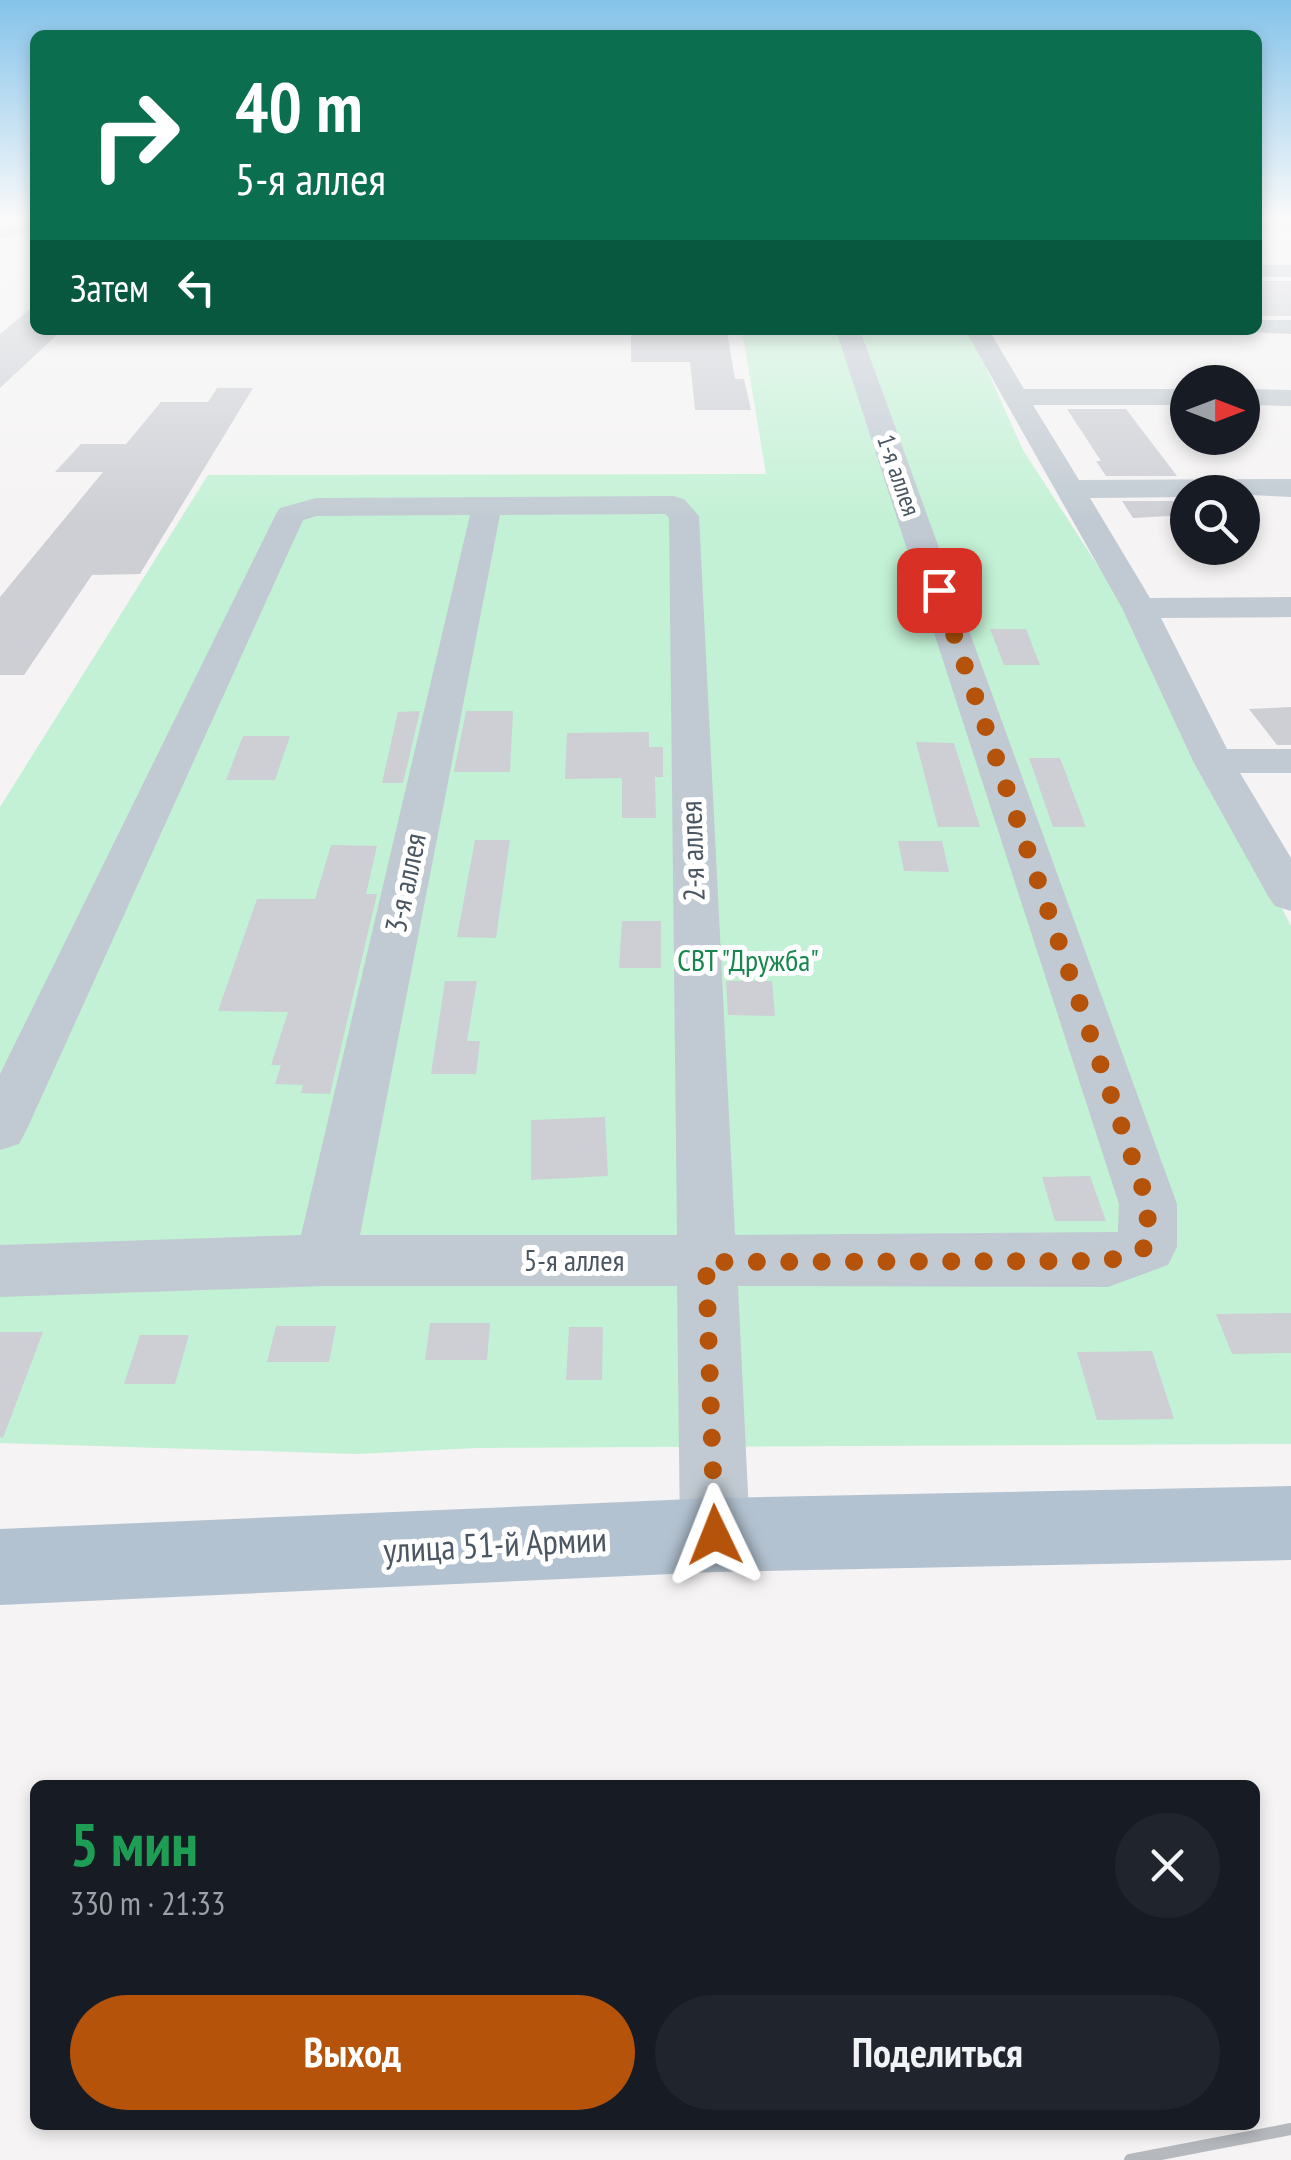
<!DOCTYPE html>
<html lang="ru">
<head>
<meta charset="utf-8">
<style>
  body { margin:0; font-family:"PT Sans Narrow",sans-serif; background:#20242c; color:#f1f3f6; height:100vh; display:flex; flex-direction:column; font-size:38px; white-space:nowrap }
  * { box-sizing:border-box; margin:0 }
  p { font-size:32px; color:#9ea1a6 }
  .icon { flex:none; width:55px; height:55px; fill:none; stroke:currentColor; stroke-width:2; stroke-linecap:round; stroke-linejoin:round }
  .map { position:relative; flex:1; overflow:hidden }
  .side { position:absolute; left:30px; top:1780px; width:1230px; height:350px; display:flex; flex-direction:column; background:#171b24; border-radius:15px; box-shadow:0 5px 15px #0003 }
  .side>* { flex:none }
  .guide { position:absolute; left:30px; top:30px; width:1232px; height:305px; border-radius:15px; box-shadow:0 5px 15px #0003; background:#0b6e4f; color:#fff; overflow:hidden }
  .needle { width:65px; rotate:90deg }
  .buttons { position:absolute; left:1170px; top:365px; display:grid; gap:20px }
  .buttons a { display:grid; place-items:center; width:90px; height:90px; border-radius:50%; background:#171b24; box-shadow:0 5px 15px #0003; font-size:50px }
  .pin { position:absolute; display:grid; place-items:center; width:85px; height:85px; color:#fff; margin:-42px; border-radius:20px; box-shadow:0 5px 15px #0006 }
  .me { position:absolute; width:110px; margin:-55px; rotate:358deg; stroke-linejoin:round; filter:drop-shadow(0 0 8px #0008) }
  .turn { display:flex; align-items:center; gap:35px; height:210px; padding:0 40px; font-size:45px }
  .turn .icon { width:130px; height:130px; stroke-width:2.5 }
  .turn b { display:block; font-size:70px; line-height:85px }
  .then { display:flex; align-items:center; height:95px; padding:0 40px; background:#0003; gap:20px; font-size:38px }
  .round { display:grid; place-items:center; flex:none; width:105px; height:105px; border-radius:52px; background:#20242c }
  .head { display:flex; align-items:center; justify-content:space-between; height:170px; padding:0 40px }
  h1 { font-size:60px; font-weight:700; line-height:75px; color:#1e9e55 }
  .cta { display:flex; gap:20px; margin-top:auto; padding:20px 40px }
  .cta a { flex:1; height:115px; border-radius:60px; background:#b45309; color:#fff; font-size:40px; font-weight:700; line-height:115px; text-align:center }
  .cta a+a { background:#20242c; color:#f1f3f6 }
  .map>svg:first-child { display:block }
  .green { fill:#c3f1d5 }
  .building { fill:#cdcfd5 }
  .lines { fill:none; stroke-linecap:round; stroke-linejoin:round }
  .minor { fill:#c1cad2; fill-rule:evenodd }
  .major { fill:#b3c2d1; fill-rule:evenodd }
  .rail { stroke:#b5b8bd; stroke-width:12 }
  .route { stroke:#b45309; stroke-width:18; stroke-dasharray:0 32.4 }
  .labels { text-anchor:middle; stroke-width:10; stroke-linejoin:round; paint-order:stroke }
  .far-street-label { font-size:25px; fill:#4a5661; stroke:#fff }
  .street-label { font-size:30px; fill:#4a5661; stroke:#fff }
  .park-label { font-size:30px; fill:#17864f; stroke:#fff }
  .near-street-label { font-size:35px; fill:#4a5661; stroke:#fff }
</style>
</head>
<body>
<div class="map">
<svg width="1291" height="2160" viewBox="0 0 1291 2160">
  <rect width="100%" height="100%" fill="#f5f3f3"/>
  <path class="green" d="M 742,330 L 969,330 L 1023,450 L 1129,614 L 1291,926 L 1291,1444 L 478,1448 L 356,1454 L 0,1443 L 0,807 L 208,475 L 766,474 Z"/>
  <path class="building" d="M 1258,281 L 1291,281 L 1291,316 L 1258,316 Z
    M 35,305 L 35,330 L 62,330 L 0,388 L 0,334 Z
    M 631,330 L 727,332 L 735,379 L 744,379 L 751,410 L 695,410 L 690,362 L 631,362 Z
    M 217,388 L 253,388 L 140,574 L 92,575 L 24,675 L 0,675 L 0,597 L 103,472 L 55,472 L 81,444 L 126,444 L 161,402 L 208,402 Z
    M 1067,409 L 1126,409 L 1177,476 L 1106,476 L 1096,461 L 1101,461 Z
    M 1122,501 L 1188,501 L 1188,515 L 1133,518 Z
    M 990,629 L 1026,629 L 1040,665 L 1004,665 Z
    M 1291,707 L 1291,745 L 1277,745 L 1249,709 Z
    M 420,711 L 403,783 L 382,783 L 398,712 Z
    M 466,711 L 513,711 L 510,772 L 454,772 Z
    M 649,732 L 649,747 L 663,747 L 663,777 L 655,777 L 656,818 L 622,818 L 622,778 L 565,779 L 567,733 Z
    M 243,736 L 290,736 L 275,780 L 226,780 Z
    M 916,742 L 954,743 L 980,827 L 938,827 Z
    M 1029,758 L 1060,758 L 1086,827 L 1053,827 Z
    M 475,840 L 510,840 L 496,938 L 457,937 Z
    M 898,841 L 942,841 L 949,872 L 904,871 Z
    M 331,845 L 377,846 L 366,894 L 377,894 L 330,1094 L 301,1093 L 303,1085 L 275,1084 L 281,1065 L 271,1065 L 288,1012 L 218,1011 L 257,899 L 315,899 Z
    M 622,921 L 661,921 L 661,968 L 619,968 Z
    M 445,981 L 477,981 L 467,1041 L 480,1041 L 476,1074 L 431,1074 Z
    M 726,981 L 772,981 L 775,1016 L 728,1015 Z
    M 605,1117 L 608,1176 L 531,1180 L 531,1120 Z
    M 1090,1176 L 1106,1221 L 1055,1221 L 1042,1177 Z
    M 1291,1313 L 1291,1353 L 1232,1354 L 1216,1314 Z
    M 430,1323 L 490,1323 L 487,1360 L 425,1360 Z
    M 276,1326 L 336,1326 L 329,1362 L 267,1362 Z
    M 569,1327 L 603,1327 L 602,1380 L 566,1380 Z
    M 0,1332 L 43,1332 L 3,1438 L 0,1437 Z
    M 140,1335 L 189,1335 L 175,1384 L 124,1384 Z
    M 1152,1351 L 1174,1419 L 1097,1420 L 1077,1352 Z"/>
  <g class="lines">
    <path class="minor" d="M 1258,220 L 1291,220 L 1291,230 L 1258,230 Z
      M 1258,265 L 1291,265 L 1291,277 L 1258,277 Z
      M 1258,320 L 1291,320 L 1291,334 L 1250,332 L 1258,330 Z
      M 836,330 L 860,330 L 1177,1204 L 1177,1247 L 1168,1265 L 1108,1287 L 738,1286 L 750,1535 L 740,1560 L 715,1570 L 690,1560 L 680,1535 L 677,1286 L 325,1286 L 0,1297 L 0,1245 L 301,1235 L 470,515 L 317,516 L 303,520 L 27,1129 L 19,1144 L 0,1150 L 0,1074 L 276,514 L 280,508 L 316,498 L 673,496 L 684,499 L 699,516 L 735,1235 L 1118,1232 L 1119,1204 ZM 665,514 L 669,518 L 677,1235 L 360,1235 L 500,515 Z
      M 965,330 L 989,330 L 1024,389 L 1188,389 L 1188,405 L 1033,405 L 1079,480 L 1291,479 L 1291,497 L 1188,492 L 1188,497 L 1090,498 L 1150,598 L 1291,597 L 1291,617 L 1161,618 L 1227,749 L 1291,749 L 1291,773 L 1240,773 L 1291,858 L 1291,911 L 1275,906 L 1268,896 L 1193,761 L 1122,608 Z
      M 1242,389 L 1291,390 L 1291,406 L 1242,405 Z"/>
    <path class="major" d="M 35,220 L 35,232 L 0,238 L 0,226 Z
      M 1291,1486 L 1291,1560 L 715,1572 L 0,1605 L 0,1529 L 715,1498 Z"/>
    <path class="rail" d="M 1130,2160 L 1291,2129"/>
  </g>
  <linearGradient id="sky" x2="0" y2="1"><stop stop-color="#85c3ea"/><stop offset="0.42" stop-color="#fafafa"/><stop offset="1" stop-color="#fafafa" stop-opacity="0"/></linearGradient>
  <rect width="1291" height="523" fill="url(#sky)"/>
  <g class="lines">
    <path class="route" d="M 715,1535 L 706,1262 L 1108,1261 L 1147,1247 L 1148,1204 L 939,590"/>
  </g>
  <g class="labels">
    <g class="far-street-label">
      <text transform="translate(899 475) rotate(71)" y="9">1-я аллея</text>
    </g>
    <g class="street-label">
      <text transform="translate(693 851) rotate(-92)" y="10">2-я аллея</text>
      <text transform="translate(406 883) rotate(-78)" y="10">3-я аллея</text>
      <text x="574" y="1271">5-я аллея</text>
    </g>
    <g class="park-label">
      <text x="748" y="971">СВТ "Дружба"</text>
    </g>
    <g class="near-street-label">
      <text transform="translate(495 1545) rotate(-3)" y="12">улица 51-й Армии</text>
    </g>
  </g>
</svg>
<div class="buttons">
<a><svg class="needle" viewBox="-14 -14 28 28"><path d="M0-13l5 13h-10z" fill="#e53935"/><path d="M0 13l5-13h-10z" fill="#9ea1a6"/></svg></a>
<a><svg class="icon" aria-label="search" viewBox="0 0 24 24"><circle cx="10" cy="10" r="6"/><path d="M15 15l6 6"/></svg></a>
</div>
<div class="pin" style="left:939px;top:590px;background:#d93025"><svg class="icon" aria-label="arrive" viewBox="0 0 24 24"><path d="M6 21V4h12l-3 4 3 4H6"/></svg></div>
<svg class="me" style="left:715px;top:1535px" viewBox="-20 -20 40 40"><path d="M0-17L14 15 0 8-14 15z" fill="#b45309" stroke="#fff" stroke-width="4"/></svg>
<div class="guide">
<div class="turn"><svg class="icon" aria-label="right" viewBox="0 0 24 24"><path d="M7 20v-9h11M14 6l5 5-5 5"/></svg><div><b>40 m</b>5-я аллея</div></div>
<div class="then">Затем<svg class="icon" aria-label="left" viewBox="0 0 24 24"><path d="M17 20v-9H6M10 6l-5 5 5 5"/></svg></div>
</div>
<section class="side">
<div class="head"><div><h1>5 мин</h1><p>330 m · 21:33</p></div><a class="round"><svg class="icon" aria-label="close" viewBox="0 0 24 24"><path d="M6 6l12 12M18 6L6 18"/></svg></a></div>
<div class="cta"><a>Выход</a><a>Поделиться</a></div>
</section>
</div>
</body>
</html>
